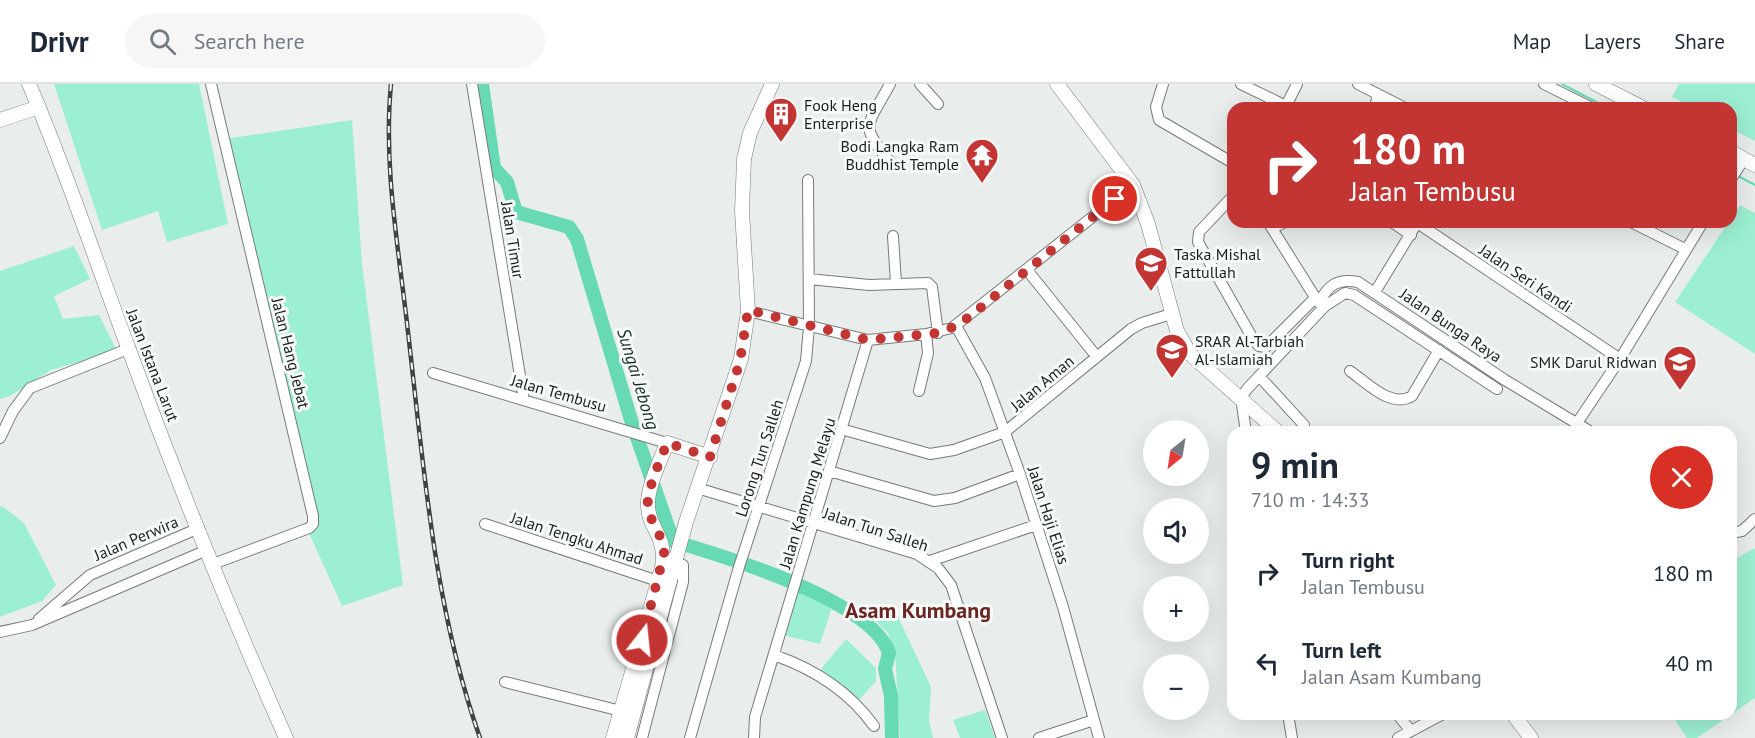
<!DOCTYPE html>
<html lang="en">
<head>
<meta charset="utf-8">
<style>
  body { margin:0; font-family:"PT Sans",sans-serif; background:#f6f6f7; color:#1f2937; height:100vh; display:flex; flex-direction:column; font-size:22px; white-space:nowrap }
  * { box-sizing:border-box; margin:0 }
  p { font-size:20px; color:#747a83 }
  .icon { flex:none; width:33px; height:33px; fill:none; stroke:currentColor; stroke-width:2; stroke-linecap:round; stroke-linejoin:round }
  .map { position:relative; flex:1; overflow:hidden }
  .side { position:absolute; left:1227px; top:342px; width:510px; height:294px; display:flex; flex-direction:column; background:#fff; border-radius:18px; box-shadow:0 6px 24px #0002 }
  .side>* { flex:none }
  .guide { position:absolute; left:1227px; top:18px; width:510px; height:126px; border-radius:18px; box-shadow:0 6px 24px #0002; background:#c33533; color:#fff; overflow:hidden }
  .needle { width:39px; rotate:210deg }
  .buttons { position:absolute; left:1143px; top:336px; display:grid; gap:12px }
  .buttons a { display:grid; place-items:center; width:66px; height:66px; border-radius:50%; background:#fff; box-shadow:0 6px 24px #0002; font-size:30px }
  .pin { position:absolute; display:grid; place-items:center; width:51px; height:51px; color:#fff; margin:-26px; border:3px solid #fff; border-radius:50%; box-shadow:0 2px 6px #0007 }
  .me { position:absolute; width:66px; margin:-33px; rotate:16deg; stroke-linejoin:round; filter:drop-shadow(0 0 4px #0008) }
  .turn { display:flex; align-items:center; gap:21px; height:126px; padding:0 24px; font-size:27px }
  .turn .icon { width:78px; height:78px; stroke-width:2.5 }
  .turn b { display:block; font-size:42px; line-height:51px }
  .round { display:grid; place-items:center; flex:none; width:63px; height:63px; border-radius:32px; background:#f6f6f7 }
  .overview { display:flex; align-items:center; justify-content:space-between; height:102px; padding:0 24px }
  h1 { font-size:36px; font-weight:700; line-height:45px }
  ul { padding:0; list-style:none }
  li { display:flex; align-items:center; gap:18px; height:90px; padding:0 24px }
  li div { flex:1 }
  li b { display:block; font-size:22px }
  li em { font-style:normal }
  header { display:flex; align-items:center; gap:36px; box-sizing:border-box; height:84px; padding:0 30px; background:#fff; border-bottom:2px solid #e0e1e3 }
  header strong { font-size:28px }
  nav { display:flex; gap:33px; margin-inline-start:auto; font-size:21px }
  .search { width:420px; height:54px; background:#f6f6f7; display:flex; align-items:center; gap:15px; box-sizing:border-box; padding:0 21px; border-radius:33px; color:#747a83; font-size:22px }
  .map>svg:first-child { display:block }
  .green { fill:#9cefd2 }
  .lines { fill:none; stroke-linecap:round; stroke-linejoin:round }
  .stream { stroke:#68d9b5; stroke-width:2 }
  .river { stroke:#68d9b5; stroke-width:14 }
  .minor-casing { stroke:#767a79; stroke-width:12 }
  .major-casing { stroke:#767a79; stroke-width:15 }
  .minor { stroke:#fff; stroke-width:10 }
  .major { stroke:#fff; stroke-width:14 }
  .rail-casing { stroke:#414342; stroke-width:4.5 }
  .rail { stroke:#f6fbf9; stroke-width:2; stroke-dasharray:7; stroke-linecap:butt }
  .route { stroke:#c33533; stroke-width:10; stroke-dasharray:0 18 }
  .labels { text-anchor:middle; stroke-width:6; stroke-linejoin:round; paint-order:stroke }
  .poi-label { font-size:16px; fill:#1c1e1d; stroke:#f6fbf9; text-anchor:start }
  .street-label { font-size:16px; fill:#1c1e1d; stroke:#f6fbf9 }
  .water-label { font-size:18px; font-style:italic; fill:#1a2e27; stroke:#f6fbf9 }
  .district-label { font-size:22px; font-weight:bold; fill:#6b2622; stroke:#f6fbf9 }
</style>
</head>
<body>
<header>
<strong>Drivr</strong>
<div class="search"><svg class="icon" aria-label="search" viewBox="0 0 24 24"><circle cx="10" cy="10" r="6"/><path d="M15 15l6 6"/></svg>Search here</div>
<nav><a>Map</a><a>Layers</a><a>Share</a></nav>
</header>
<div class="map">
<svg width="1755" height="654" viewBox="0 0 1755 654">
  <rect width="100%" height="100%" fill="#e9eeec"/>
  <path class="green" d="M 54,0 L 199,0 L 228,140 L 167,158 L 158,127 L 102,146 Z
    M 1679,0 L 1755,0 L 1755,57 L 1731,45 L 1731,24 L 1693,24 L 1672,13 Z
    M 352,36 L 362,180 L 403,501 L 342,522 L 309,449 L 314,446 L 225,55 Z
    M 1740,121 L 1755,129 L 1755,270 L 1675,218 Z
    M 74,162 L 90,195 L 54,212 L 63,235 L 99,231 L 117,267 L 51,286 L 10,312 L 0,315 L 0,187 Z
    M 2,422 L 24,439 L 56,501 L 42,517 L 0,533 L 0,423 Z
    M 1755,464 L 1755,614 L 1697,654 L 1687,654 L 1671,630 L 1731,630 L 1731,477 Z
    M 796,503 L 832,523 L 820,560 L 783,551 Z
    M 893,522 L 931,603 L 929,637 L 933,654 L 900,654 L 895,568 L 888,549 L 873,534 Z
    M 846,555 L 876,584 L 876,597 L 859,616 L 821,585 Z
    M 985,626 L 995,654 L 960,654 L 953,636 Z"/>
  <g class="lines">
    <path class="stream" d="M 1562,0 L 1608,24
      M 1736,91 L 1755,101"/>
    <path class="river" d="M 482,0 L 494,84 L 507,98 L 516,128 L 569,143 L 577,155 L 631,336 L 673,457 C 723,472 872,516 889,569 L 885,585 L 891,612 L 892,654"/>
    <defs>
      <path id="minor" d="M 211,0 L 313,432 L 313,440 L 309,444 L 213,480
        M 472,0 L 524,316
        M 890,0 C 867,43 858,40 891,79
        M 920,0 L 938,20
        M 1163,0 L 1156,23 L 1159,36 L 1233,79
        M 1241,0 L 1286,22
        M 1358,0 L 1405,24
        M 1544,0 L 1592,24
        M 1285,24 L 1297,0
        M 1375,24 L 1378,10
        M 1731,95 L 1744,75
        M 1233,112 L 1199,148 L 1198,158 L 1253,255 L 1259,262 L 1266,263 L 1315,214
        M 1268,138 L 1318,218
        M 1392,138 L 1411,151
        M 1416,138 L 1620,275
        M 1631,138 L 1685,165
        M 1273,144 L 1285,138
        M 893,152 L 896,199
        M 1027,186 L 1097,273
        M 809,195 L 869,201 L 928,199 L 932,203 L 938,249
        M 1375,208 L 1417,139
        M 1325,222 L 1319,218 C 1329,201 1337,194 1358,198 L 1505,296 L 1591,348
        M 748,227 L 868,256 L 926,250 L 952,244 L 1133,101
        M 956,242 L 985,294 L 1020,390 L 1063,523 L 1099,654
        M 1350,287 C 1366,298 1391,325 1412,312 L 1439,266
        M 433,289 L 667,359
        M 1259,292 L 1304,341
        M 919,307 L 928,269 L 926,250
        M 1577,339 L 1620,275 L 1703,138
        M 841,345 L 930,370 L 954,366 L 1005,348 L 1131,245 L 1142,239 L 1171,230
        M 1246,348 L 1241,314 L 1247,305 L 1325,222 L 1345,209 L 1354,211 L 1497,305
        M 1482,348 L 1497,348
        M 0,354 L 13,327 L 30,304 L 128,265
        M 829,387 L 934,417 L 955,414 L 1020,390
        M 697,404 L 917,470 L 938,484 L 951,501 L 1002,654
        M 485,440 L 658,497
        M 1731,449 L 1742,447 L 1755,435
        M 930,477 L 1036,441
        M 39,535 L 90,491 L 199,444
        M 0,548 L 32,541 L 207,466
        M 774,571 C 814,585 849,607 874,642
        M 505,598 L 621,627
        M 1288,630 L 1292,654
        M 1397,630 L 1411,647
        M 642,654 L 683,498 L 683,481
        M 690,654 L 739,483 L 806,277 L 809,243 L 808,96
        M 754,654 L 755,633 L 868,256
        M 1039,654 L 1094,636
        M 1398,654 L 1443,630"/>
      <path id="major" d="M 29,0 C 66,86 95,175 128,263 C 176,395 229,526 286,654
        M 1057,0 L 1133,101 L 1148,140 L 1177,247 L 1190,270 L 1278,348
        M 1596,0 L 1643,24
        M 0,36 L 39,23
        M 1731,68 L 1755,81
        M 1513,630 L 1531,654
        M 613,654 L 662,484 C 667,449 649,447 648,422 C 647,403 660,378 667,359 L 710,373
        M 627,654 L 686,438 L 741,275 L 748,227 L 742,127 L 744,75 L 750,49 L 772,0"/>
    </defs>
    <use href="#minor" class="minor-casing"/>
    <use href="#major" class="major-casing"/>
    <use href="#minor" class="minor"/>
    <use href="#major" class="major"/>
    <defs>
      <path id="rail" d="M 391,0 C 383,83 399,166 408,248 C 424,385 434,524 480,654"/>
    </defs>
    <use href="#rail" class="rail-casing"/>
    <use href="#rail" class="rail"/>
  </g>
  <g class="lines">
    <path class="route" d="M 642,556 L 664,470 C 664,453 652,441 648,425 C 645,409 661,375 667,359 L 710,373 L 740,277 L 748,226 L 868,256 L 938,249 L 956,242 L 969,233 L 1115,115"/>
  </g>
  <defs>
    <symbol id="building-pin" viewBox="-11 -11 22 30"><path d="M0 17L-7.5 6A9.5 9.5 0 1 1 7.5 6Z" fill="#c33533" stroke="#f6fbf9"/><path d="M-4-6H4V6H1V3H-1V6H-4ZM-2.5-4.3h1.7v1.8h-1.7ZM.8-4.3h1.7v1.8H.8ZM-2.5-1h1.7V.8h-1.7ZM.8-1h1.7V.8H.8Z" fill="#fff"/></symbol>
    <symbol id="temple-pin" viewBox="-11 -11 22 30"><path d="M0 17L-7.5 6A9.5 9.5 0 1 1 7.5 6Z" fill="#c33533" stroke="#f6fbf9"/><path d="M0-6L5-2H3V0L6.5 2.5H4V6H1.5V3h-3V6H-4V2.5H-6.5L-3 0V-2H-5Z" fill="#fff"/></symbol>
    <symbol id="school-pin" viewBox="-11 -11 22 30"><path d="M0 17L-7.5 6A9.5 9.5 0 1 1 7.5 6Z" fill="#c33533" stroke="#f6fbf9"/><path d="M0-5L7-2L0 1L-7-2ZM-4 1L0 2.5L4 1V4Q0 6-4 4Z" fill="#fff"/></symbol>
  </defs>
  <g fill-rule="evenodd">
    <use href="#building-pin" x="762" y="11" width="38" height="52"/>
    <use href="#temple-pin" x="963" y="52" width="38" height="52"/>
    <use href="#school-pin" x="1132" y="160" width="38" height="52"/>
    <use href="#school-pin" x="1153" y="247" width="38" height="52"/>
    <use href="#school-pin" x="1661" y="259" width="38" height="52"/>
  </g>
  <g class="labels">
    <g class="poi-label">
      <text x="804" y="27">Fook Heng<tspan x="804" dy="18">Enterprise</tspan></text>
      <text x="959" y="68" text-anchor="end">Bodi Langka Ram<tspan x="959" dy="18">Buddhist Temple</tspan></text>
      <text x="1174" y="176">Taska Mishal<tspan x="1174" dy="18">Fattullah</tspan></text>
      <text x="1195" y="263">SRAR Al-Tarbiah<tspan x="1195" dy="18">Al-Islamiah</tspan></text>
      <text x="1657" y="284" text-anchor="end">SMK Darul Ridwan</text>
    </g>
    <g class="street-label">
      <text transform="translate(513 156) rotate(81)" y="6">Jalan Timur</text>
      <text transform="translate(1526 194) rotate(34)" y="6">Jalan Seri Kandi</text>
      <text transform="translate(1451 241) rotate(34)" y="6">Jalan Bunga Raya</text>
      <text transform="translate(291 269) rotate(76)" y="6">Jalan Hang Jebat</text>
      <text transform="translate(153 281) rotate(69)" y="6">Jalan Istana Larut</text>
      <text transform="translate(1042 299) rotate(-40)" y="6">Jalan Aman</text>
      <text transform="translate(559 309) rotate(16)" y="6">Jalan Tembusu</text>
      <text transform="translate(759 374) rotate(-72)" y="6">Lorong Tun Salleh</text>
      <text transform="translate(807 409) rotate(-73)" y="6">Jalan Kampung Melayu</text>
      <text transform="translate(1049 431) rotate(72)" y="6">Jalan Haji Elias</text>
      <text transform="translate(876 445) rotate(18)" y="6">Jalan Tun Salleh</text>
      <text transform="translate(136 454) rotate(-23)" y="6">Jalan Perwira</text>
      <text transform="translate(577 454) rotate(18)" y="6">Jalan Tengku Ahmad</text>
    </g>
    <g class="water-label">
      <text transform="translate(638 295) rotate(73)" y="6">Sungai Jebong</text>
    </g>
    <g class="district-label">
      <text x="918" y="534">Asam Kumbang</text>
    </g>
  </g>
</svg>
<div class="buttons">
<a><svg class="needle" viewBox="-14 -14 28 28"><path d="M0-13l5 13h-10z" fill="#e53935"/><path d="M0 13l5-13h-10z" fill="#747a83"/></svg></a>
<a><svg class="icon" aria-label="sound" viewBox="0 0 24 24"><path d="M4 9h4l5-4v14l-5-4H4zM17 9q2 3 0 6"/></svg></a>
<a>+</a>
<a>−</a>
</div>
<div class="pin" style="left:1115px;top:115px;background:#d93025"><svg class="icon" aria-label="arrive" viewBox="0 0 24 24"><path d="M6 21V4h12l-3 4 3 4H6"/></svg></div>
<svg class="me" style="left:642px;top:556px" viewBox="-20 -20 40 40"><circle r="17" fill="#c33533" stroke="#fff" stroke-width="3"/><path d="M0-11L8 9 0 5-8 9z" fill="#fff"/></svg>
<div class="guide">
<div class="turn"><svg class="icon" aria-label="right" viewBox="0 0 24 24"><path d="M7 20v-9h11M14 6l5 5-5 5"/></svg><div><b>180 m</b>Jalan Tembusu</div></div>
</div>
<section class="side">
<div class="overview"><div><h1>9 min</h1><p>710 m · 14:33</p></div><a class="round" style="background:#d93025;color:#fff"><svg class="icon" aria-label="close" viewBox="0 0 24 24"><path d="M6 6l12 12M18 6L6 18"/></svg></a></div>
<ul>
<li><svg class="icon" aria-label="right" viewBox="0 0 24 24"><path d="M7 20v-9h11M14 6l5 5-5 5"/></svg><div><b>Turn right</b><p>Jalan Tembusu</p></div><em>180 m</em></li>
<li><svg class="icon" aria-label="left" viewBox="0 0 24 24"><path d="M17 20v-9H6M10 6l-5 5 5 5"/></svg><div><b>Turn left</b><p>Jalan Asam Kumbang</p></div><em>40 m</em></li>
</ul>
</section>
</div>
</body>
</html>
